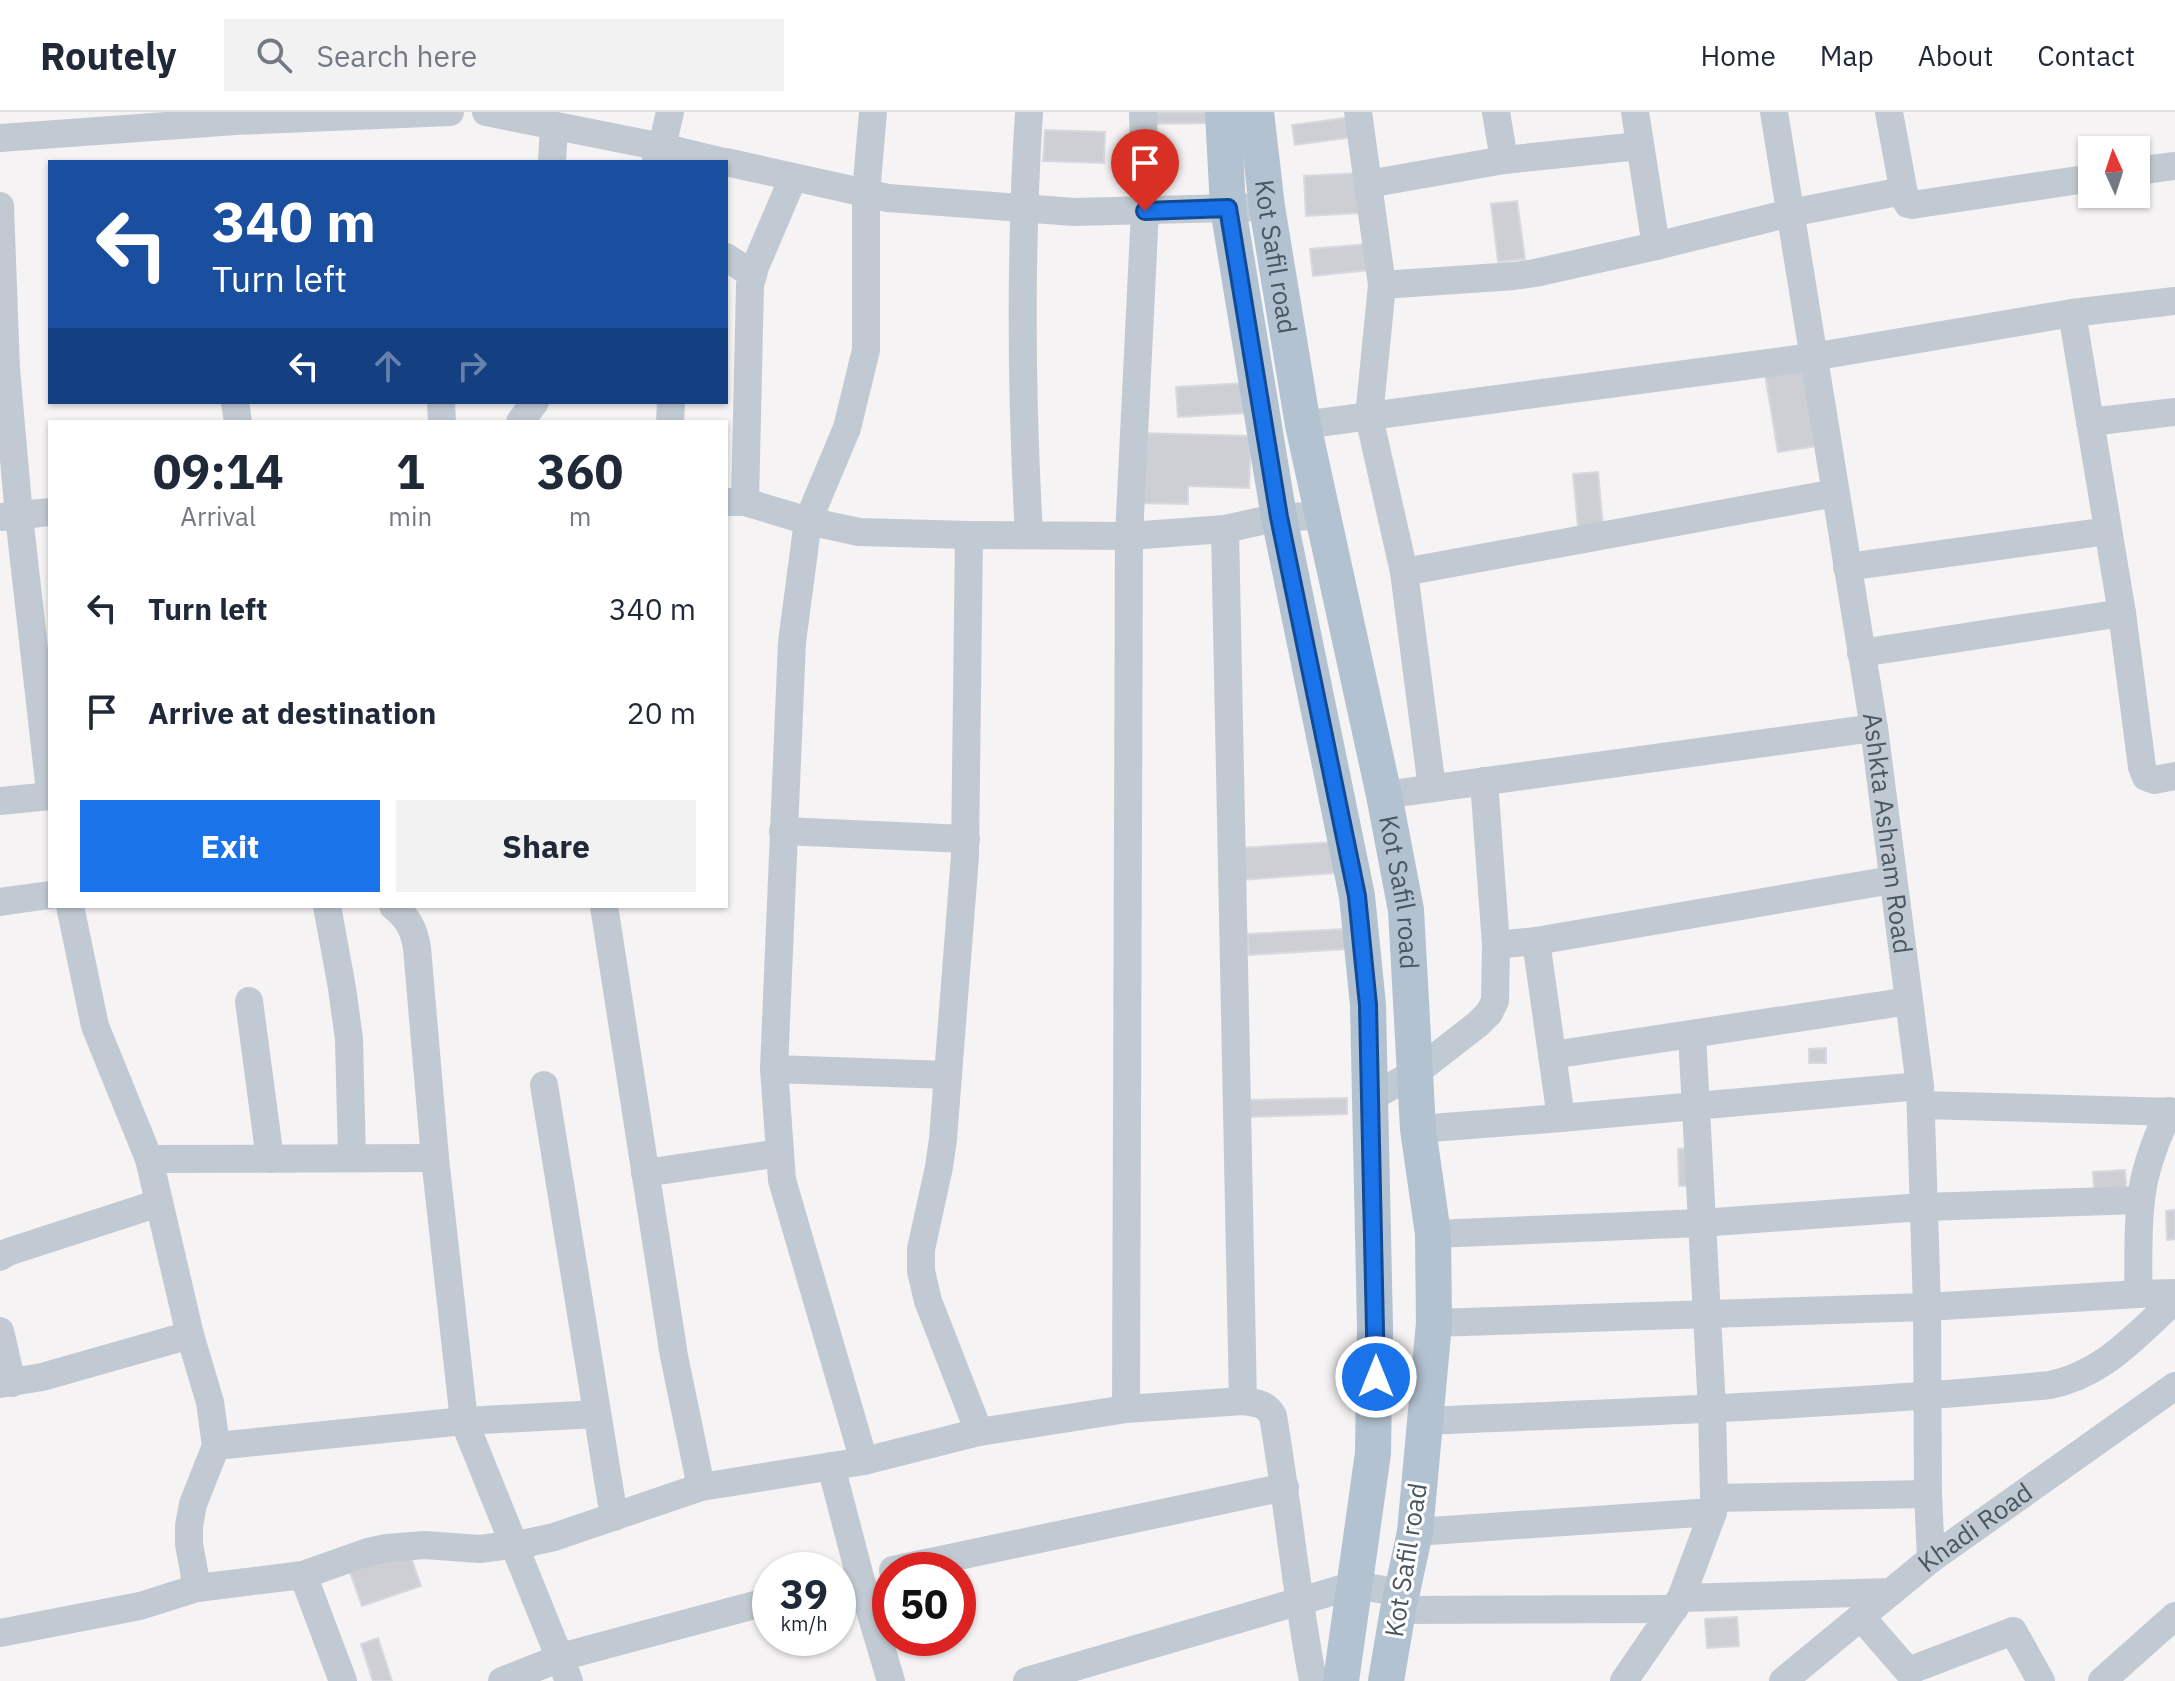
<!DOCTYPE html>
<html lang="en">
<head>
<meta charset="utf-8">
<style>
  body { margin:0; font-family:"IBM Plex Sans",sans-serif; background:#f2f2f3; color:#1f2937; height:100vh; display:flex; flex-direction:column; font-size:30px; white-space:nowrap }
  * { box-sizing:border-box; margin:0 }
  p { font-size:26px; color:#747a83 }
  .icon { flex:none; width:44px; height:44px; fill:none; stroke:currentColor; stroke-width:2; stroke-linecap:round; stroke-linejoin:round }
  .map { position:relative; flex:1; overflow:hidden }
  .panel { position:absolute; left:48px; top:308px; width:680px; height:488px; display:flex; flex-direction:column; background:#fff; border-radius:0px; box-shadow:0 2px 6px #0004 }
  .panel>* { flex:none }
  .hud { position:absolute; left:48px; top:48px; width:680px; height:244px; border-radius:0px; box-shadow:0 2px 6px #0004; background:#1a4fa0; color:#fff; overflow:hidden }
  .needle { width:52px; rotate:357deg }
  .buttons { position:absolute; left:2078px; top:24px; display:grid; gap:16px }
  .buttons a { display:grid; place-items:center; width:72px; height:72px; border-radius:0px; background:#fff; box-shadow:0 2px 6px #0004; font-size:40px }
  .speed { position:absolute; left:752px; top:1440px; display:flex; gap:16px; font-size:40px; font-weight:700; text-align:center }
  .speed>* { display:grid; place-content:center; width:104px; height:104px; border-radius:50%; background:#fff; box-shadow:0 2px 6px #0004; line-height:1 }
  .speed small { font-size:20px; font-weight:400 }
  .speed .limit { border:12px solid #d22; background:#fff; color:#111 }
  .pin { position:absolute; display:grid; place-items:center; width:68px; height:68px; color:#fff; margin:-82px -34px; border-radius:50% 50% 50% 0; rotate:-45deg; box-shadow:0 0 8px #0007 }
  .pin .icon { rotate:45deg }
  .me { position:absolute; width:88px; margin:-44px; rotate:0deg; stroke-linejoin:round; filter:drop-shadow(0 0 6px #0008) }
  .turn { display:flex; align-items:center; gap:28px; height:168px; padding:0 32px; font-size:36px }
  .turn .icon { width:104px; height:104px; stroke-width:2.5 }
  .turn b { display:block; font-size:56px; line-height:68px }
  .lanes { display:flex; align-items:center; height:76px; padding:0 32px; background:#0003; justify-content:center; gap:40px; direction:ltr }
  .lanes .off { opacity:.35 }
  .eta { display:flex; justify-content:space-evenly; align-items:center; height:136px; text-align:center }
  .eta b { font-size:48px; font-weight:700; line-height:56px }
  .primary-button { display:flex; gap:16px; margin-top:auto; padding:16px 32px }
  .primary-button a { flex:1; height:92px; border-radius:0px; background:#1a73e8; color:#fff; font-size:32px; font-weight:700; line-height:92px; text-align:center }
  .primary-button a+a { background:#f2f2f3; color:#1f2937 }
  ul { padding:0; list-style:none }
  li { display:flex; align-items:center; gap:24px; height:104px; padding:0 32px }
  li div { flex:1 }
  li b { display:block; font-size:30px }
  li em { font-style:normal }
  header { display:flex; align-items:center; gap:48px; box-sizing:border-box; height:112px; padding:0 40px; background:#fff; border-bottom:2px solid #e0e1e3 }
  header strong { font-size:38px }
  nav { display:flex; gap:44px; margin-inline-start:auto; font-size:28px }
  .search { width:560px; height:72px; background:#f2f2f3; display:flex; align-items:center; gap:20px; box-sizing:border-box; padding:0 28px; border-radius:0px; color:#747a83; font-size:30px }
  .map>svg:first-child { display:block }
  .building { fill:#cdcfd5; stroke:#d7d9de; stroke-width:2 }
  .lines { fill:none; stroke-linecap:round; stroke-linejoin:round }
  .minor { stroke:#c1cad2; stroke-width:28 }
  .major { stroke:#b3c2d1; stroke-width:36 }
  .route-casing { stroke:#114b97; stroke-width:20 }
  .route { stroke:#1a73e8; stroke-width:14 }
  .labels { text-anchor:middle; stroke-width:6; stroke-linejoin:round; paint-order:stroke }
  .street-label { font-size:26px; fill:#4a5661; stroke:#fff }
</style>
</head>
<body>
<header>
<strong>Routely</strong>
<div class="search"><svg class="icon" aria-label="search" viewBox="0 0 24 24"><circle cx="10" cy="10" r="6"/><path d="M15 15l6 6"/></svg>Search here</div>
<nav><a>Home</a><a>Map</a><a>About</a><a>Contact</a></nav>
</header>
<div class="map">
<svg width="2175" height="1569" viewBox="0 0 2175 1569">
  <rect width="100%" height="100%" fill="#f5f3f3"/>
  <path class="building" d="M 1147,0 L 1209,0 L 1210,11 L 1147,12 Z
    M 1351,5 L 1354,25 L 1295,33 L 1292,13 Z
    M 1045,18 L 1105,20 L 1104,51 L 1043,49 Z
    M 1359,61 L 1361,101 L 1306,104 L 1304,64 Z
    M 1517,89 L 1525,147 L 1498,150 L 1491,92 Z
    M 1367,132 L 1369,158 L 1313,164 L 1310,137 Z
    M 1806,256 L 1819,334 L 1778,340 L 1765,262 Z
    M 1246,271 L 1248,301 L 1178,305 L 1176,275 Z
    M 1137,321 L 1251,324 L 1249,376 L 1188,374 L 1188,392 L 1135,391 Z
    M 1598,360 L 1603,413 L 1578,415 L 1573,362 Z
    M 1333,730 L 1335,761 L 1241,768 L 1239,736 Z
    M 1345,817 L 1346,837 L 1249,843 L 1247,822 Z
    M 1826,936 L 1826,951 L 1809,951 L 1809,937 Z
    M 1347,986 L 1347,1002 L 1245,1005 L 1245,988 Z
    M 1692,1036 L 1693,1074 L 1679,1074 L 1678,1037 Z
    M 2125,1058 L 2127,1087 L 2095,1089 L 2093,1060 Z
    M 2175,1098 L 2175,1127 L 2167,1128 L 2166,1099 Z
    M 409,1440 L 421,1474 L 362,1494 L 350,1460 Z
    M 1737,1505 L 1739,1534 L 1707,1536 L 1705,1507 Z
    M 378,1526 L 392,1569 L 373,1569 L 361,1532 Z"/>
  <g class="lines">
    <g class="minor">
      <path d="M 486,0 L 662,35 L 724,50"/>
      <path d="M 1029,0 C 1020,141 1021,281 1029,422"/>
      <path d="M 1358,0 L 1382,173 L 1369,305 L 1404,460 L 1432,676"/>
      <path d="M 1496,0 L 1504,48"/>
      <path d="M 1635,0 L 1656,134"/>
      <path id="s1" d="M 1774,0 L 1874,616 L 1920,974 L 1927,1195 L 1928,1382 L 1931,1447"/>
      <path d="M 1889,0 L 1905,87 L 1908,92 L 1912,93 L 2092,66"/>
      <path d="M 0,26 L 235,9 L 450,0"/>
      <path d="M 552,50 L 554,14"/>
      <path d="M 656,50 L 662,35 L 670,0"/>
      <path d="M 726,50 L 888,86 L 1074,100 L 1267,95"/>
      <path d="M 2136,59 L 2175,54"/>
      <path d="M 1368,72 L 1504,48 L 1639,34"/>
      <path d="M 0,94 L 6,257 L 19,404 L 50,679"/>
      <path d="M 726,145 L 753,163"/>
      <path d="M 1382,173 L 1514,164 L 1535,161 L 1656,134 L 1790,101 L 1903,79"/>
      <path d="M 2072,201 L 2122,501 L 2142,655 L 2146,665 L 2154,668 L 2175,664"/>
      <path d="M 235,290 L 238,310"/>
      <path d="M 441,290 L 442,310"/>
      <path d="M 520,310 L 535,290"/>
      <path d="M 670,310 L 671,290"/>
      <path d="M 2090,310 L 2175,300"/>
      <path d="M 1303,313 L 1812,245 L 2072,201 L 2175,189"/>
      <path d="M 726,390 L 745,390 L 808,409 L 859,420 L 969,423 L 1129,424 L 1225,417 L 1279,405 L 1322,404"/>
      <path d="M 745,390 L 750,173 L 755,155 L 793,66"/>
      <path d="M 3,405 L 50,400"/>
      <path d="M 1225,417 L 1243,1289"/>
      <path d="M 969,423 L 965,744 L 943,1027 L 939,1055 L 921,1137 L 921,1159 L 928,1189 L 979,1320"/>
      <path d="M 1847,455 L 2108,419"/>
      <path d="M 1404,460 L 1835,381"/>
      <path d="M 1861,541 L 2122,501"/>
      <path d="M 1384,683 L 1874,616"/>
      <path d="M 0,689 L 50,684"/>
      <path d="M 783,719 L 966,727"/>
      <path d="M 0,790 L 50,783"/>
      <path d="M 70,794 L 95,914 L 149,1047 L 190,1223 L 210,1290 L 216,1334 L 193,1392 L 189,1414 L 189,1432 L 197,1476"/>
      <path d="M 327,794 L 342,876 L 349,927 L 352,1046"/>
      <path d="M 393,794 C 408,806 414,817 417,836 L 435,1046 L 464,1309 L 569,1569"/>
      <path d="M 604,794 L 674,1244 L 701,1375"/>
      <path d="M 1536,829 L 1561,1006"/>
      <path d="M 1496,833 L 1536,829 L 1892,768"/>
      <path d="M 249,889 L 270,1047"/>
      <path d="M 1552,943 L 1909,889"/>
      <path d="M 774,957 L 948,963"/>
      <path d="M 544,973 L 614,1405"/>
      <path d="M 1370,986 L 1415,961 L 1478,912 L 1489,901 L 1495,889 L 1496,833 L 1484,669"/>
      <path d="M 1921,993 L 2175,1000"/>
      <path d="M 1418,1017 L 1561,1006 L 1920,974"/>
      <path d="M 149,1047 L 435,1046"/>
      <path d="M 645,1061 L 780,1041"/>
      <path d="M 1433,1122 L 1701,1111 L 1923,1095 L 2141,1088"/>
      <path d="M 0,1145 L 8,1140 L 159,1091"/>
      <path d="M 2138,1182 C 2139,1151 2137,1119 2141,1088 C 2144,1057 2156,1027 2169,999"/>
      <path d="M 1434,1211 L 1927,1195 L 2138,1182 L 2175,1181"/>
      <path d="M 0,1219 L 12,1271"/>
      <path d="M 0,1272 L 42,1265 L 190,1223"/>
      <path d="M 1126,1297 L 1129,424 L 1145,99 L 1143,0"/>
      <path d="M 1424,1309 C 1633,1300 1842,1293 2050,1273 C 2104,1262 2136,1223 2175,1188"/>
      <path d="M 216,1334 L 464,1309 L 597,1302"/>
      <path d="M 864,1349 L 782,1068 L 774,957 L 792,530 L 808,409 L 847,316 L 866,238 L 866,81 L 873,0"/>
      <path d="M 831,1354 L 860,1465 L 891,1569"/>
      <path d="M 1714,1386 L 1928,1382"/>
      <path d="M 1415,1420 L 1713,1400"/>
      <path d="M 893,1458 L 1285,1375"/>
      <path d="M 303,1463 L 343,1569"/>
      <path d="M 1681,1486 L 1891,1480"/>
      <path d="M 1398,1498 L 1674,1497"/>
      <path d="M 1861,1505 L 1908,1559 L 2013,1519 L 2041,1569"/>
      <path d="M 0,1521 L 140,1494 L 197,1476 L 303,1463 L 368,1440 L 386,1436 L 425,1433 L 479,1437 L 527,1431 L 554,1425 L 701,1375 L 864,1349 L 979,1320 L 1126,1297 L 1243,1289 C 1256,1291 1266,1291 1273,1304 C 1288,1392 1296,1481 1313,1569"/>
      <path d="M 502,1569 L 568,1543 L 770,1489"/>
      <path d="M 1027,1569 L 1355,1473 L 1402,1481"/>
      <path d="M 1624,1569 L 1681,1486 L 1713,1400 L 1714,1386 L 1712,1297 L 1692,923"/>
      <path id="s2" d="M 1783,1569 L 1931,1447 L 2175,1274"/>
      <path d="M 2102,1569 L 2175,1504"/>
    </g>
    <g class="major">
      <path d="M 1223,0 L 1228,96 L 1279,405 L 1357,784 L 1368,893 L 1375,1215 L 1373,1341 L 1341,1569"/>
      <path id="s3" d="M 1256,0 L 1267,95 L 1303,313 L 1384,683 L 1406,798 L 1418,1017 L 1433,1122 L 1434,1211 L 1415,1420 L 1398,1498 L 1386,1569"/>
    </g>
  </g>
  <g class="lines">
    <defs>
      <path id="route" d="M 1145,99 L 1228,96 L 1279,405 L 1357,784 L 1368,893 L 1376,1265"/>
    </defs>
    <use href="#route" class="route-casing"/>
    <use href="#route" class="route"/>
  </g>
  <g class="labels">
    <g class="street-label">
      <text dy="9" stroke="none"><textPath href="#s3" startOffset="146">Kot Safil road</textPath></text>
      <text dy="9" stroke="none"><textPath href="#s1" startOffset="730">Ashkta Ashram Road</textPath></text>
      <text dy="9" stroke="none"><textPath href="#s3" startOffset="794">Kot Safil road</textPath></text>
      <text dy="9" stroke="none"><textPath href="#s2" startOffset="246">Khadi Road</textPath></text>
      <text transform="translate(1406 1448) rotate(-81)" y="9">Kot Safil road</text>
    </g>
  </g>
</svg>
<div class="buttons">
<a><svg class="needle" viewBox="-14 -14 28 28"><path d="M0-13l5 13h-10z" fill="#e53935"/><path d="M0 13l5-13h-10z" fill="#747a83"/></svg></a>
</div>
<div class="speed"><div>39<small>km/h</small></div><div class="limit">50</div></div>
<div class="pin" style="left:1145px;top:99px;background:#d93025"><svg class="icon" aria-label="arrive" viewBox="0 0 24 24"><path d="M6 21V4h12l-3 4 3 4H6"/></svg></div>
<svg class="me" style="left:1376px;top:1265px" viewBox="-20 -20 40 40"><circle r="17" fill="#1a73e8" stroke="#fff" stroke-width="3"/><path d="M0-11L8 9 0 5-8 9z" fill="#fff"/></svg>
<div class="hud">
<div class="turn"><svg class="icon" aria-label="left" viewBox="0 0 24 24"><path d="M17 20v-9H6M10 6l-5 5 5 5"/></svg><div><b>340 m</b>Turn left</div></div>
<div class="lanes"><svg class="icon" aria-label="left" viewBox="0 0 24 24"><path d="M17 20v-9H6M10 6l-5 5 5 5"/></svg><svg class="icon off" aria-label="ahead" viewBox="0 0 24 24"><path d="M12 20V5M6 11l6-6 6 6"/></svg><svg class="icon off" aria-label="right" viewBox="0 0 24 24"><path d="M7 20v-9h11M14 6l5 5-5 5"/></svg></div>
</div>
<section class="panel">
<div class="eta">
<div><b>09:14</b><p>Arrival</p></div>
<div><b>1</b><p>min</p></div>
<div><b>360</b><p>m</p></div>
</div>
<ul>
<li><svg class="icon" aria-label="left" viewBox="0 0 24 24"><path d="M17 20v-9H6M10 6l-5 5 5 5"/></svg><div><b>Turn left</b></div><em>340 m</em></li>
<li><svg class="icon" aria-label="arrive" viewBox="0 0 24 24"><path d="M6 21V4h12l-3 4 3 4H6"/></svg><div><b>Arrive at destination</b></div><em>20 m</em></li>
</ul>
<div class="primary-button"><a>Exit</a><a>Share</a></div>
</section>
</div>
</body>
</html>
